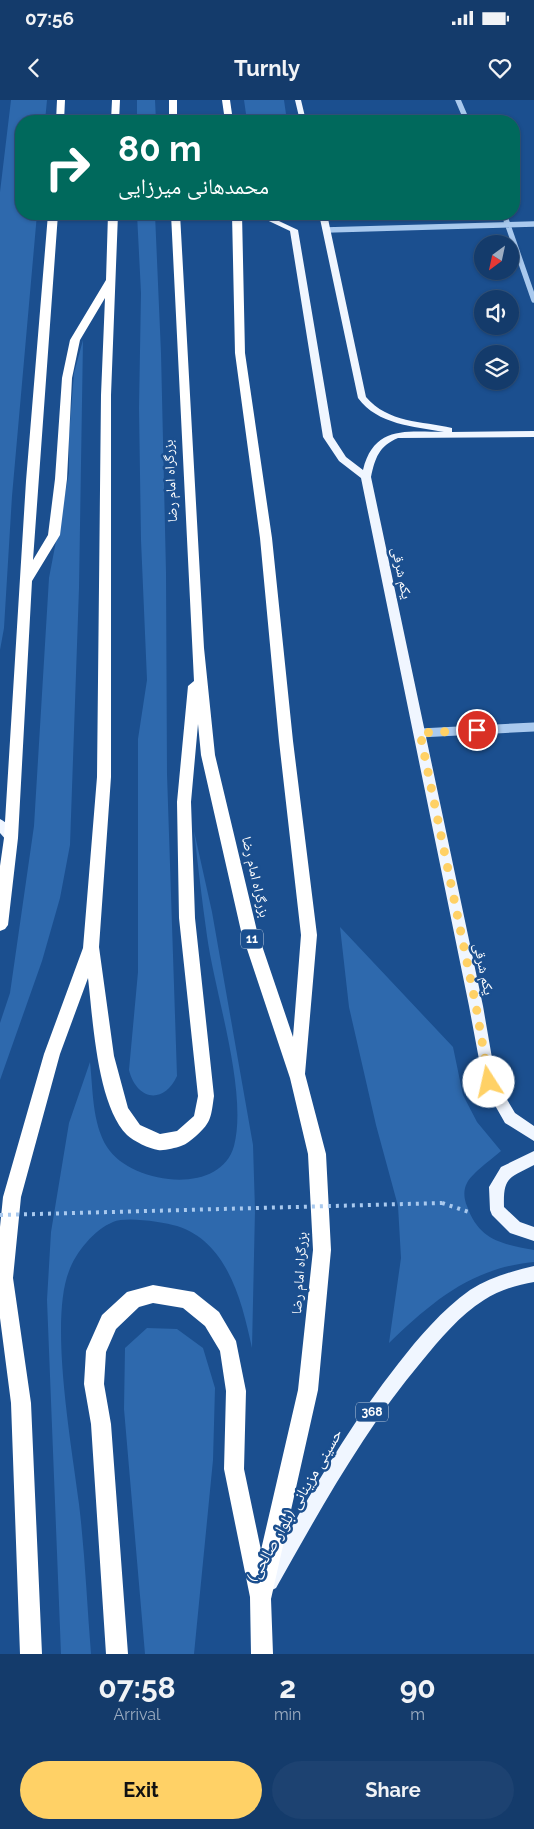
<!DOCTYPE html>
<html lang="en">
<head>
<meta charset="utf-8">
<style>
  body { margin:0; font-family:Raleway,"Noto Naskh Arabic",sans-serif; background:#1d4271; color:#f1f3f6; height:100vh; display:flex; flex-direction:column; font-size:19px; white-space:nowrap }
  * { box-sizing:border-box; margin:0 }
  p { font-size:16px; color:#9dadc1 }
  .icon { flex:none; width:28px; height:28px; fill:none; stroke:currentColor; stroke-width:2; stroke-linecap:round; stroke-linejoin:round }
  .map { position:relative; height:1554px; overflow:hidden }
  .sheet { display:flex; flex-direction:column; background:#143b6b; flex:1 }
  .sheet>* { flex:none }
  .banner { position:absolute; left:15px; top:15px; width:505px; height:105px; border-radius:20px; box-shadow:0 1px 4px #0004,0 0 0 1px #33557e; background:#00695c; color:#fff; overflow:hidden }
  .needle { width:32px; rotate:213deg }
  .fabs { position:absolute; left:474px; top:135px; display:grid; gap:10px }
  .fabs a { display:grid; place-items:center; width:45px; height:45px; border-radius:50%; background:#143b6b; box-shadow:0 1px 4px #0004,0 0 0 1px #33557e; font-size:25px }
  .pin { position:absolute; display:grid; place-items:center; width:42px; height:42px; color:#fff; margin:-21px; border:2px solid #fff; border-radius:50%; box-shadow:0 1px 5px #0007 }
  .me { position:absolute; width:55px; margin:-28px; rotate:350deg; stroke-linejoin:round; filter:drop-shadow(0 0 4px #0008) }
  .turn { display:flex; align-items:center; gap:18px; height:105px; padding:0 20px; font-size:22px }
  .turn .icon { width:65px; height:65px; stroke-width:2.5 }
  .turn b { display:block; font-size:35px; line-height:42px }
  .eta { display:flex; justify-content:space-evenly; align-items:center; height:85px; text-align:center }
  .eta b { font-size:30px; font-weight:700; line-height:35px }
  .action { display:flex; gap:10px; margin-top:auto; padding:10px 20px }
  .action a { flex:1; height:58px; border-radius:30px; background:#ffd166; color:#111; font-size:20px; font-weight:700; line-height:58px; text-align:center }
  .action a+a { background:#1d4271; color:#f1f3f6 }
  .status { display:flex; justify-content:space-between; align-items:center; height:35px; padding:0 25px; background:#143b6b; direction:ltr }
  .status svg { height:14px; fill:currentColor }
  header { display:flex; justify-content:space-between; align-items:center; height:65px; padding:0 20px; background:#143b6b; font-size:22px; font-weight:700 }
  .map>svg:first-child { display:block }
  .green { fill:#2e69ad }
  .lines { fill:none; stroke-linecap:round; stroke-linejoin:round }
  .path { stroke:#a9c9ee; stroke-width:4; stroke-dasharray:3 5; stroke-linecap:butt }
  .minor-far1 { stroke:#a9c9ee; stroke-width:5.5 }
  .minor { stroke:#a9c9ee; stroke-width:9 }
  .major { fill:#f0f6ff; fill-rule:evenodd }
  .highway { fill:#fff; fill-rule:evenodd }
  .path-bridge { stroke:#a9c9ee; stroke-width:4; stroke-dasharray:3 5; stroke-linecap:butt }
  .route { stroke:#ffd166; stroke-width:9; stroke-dasharray:0 16.2 }
  .labels { text-anchor:middle; stroke-width:5; stroke-linejoin:round; paint-order:stroke }
  .shield { fill:#1b4f8f; stroke:#bbcadd; stroke-width:1 }
  .shield-label { font-size:12px; font-weight:bold; fill:#fff }
  .street-label { font-size:14px; fill:#fff; stroke:#1b4f8f }
  .near-street-label { font-size:16px; fill:#fff; stroke:#1b4f8f }
</style>
</head>
<body>
<div class="status"><b>07:56</b><svg viewBox="0 0 49 12"><path d="M0 12V9h3v3zM5 12V6h3v6zM10 12V3h3v9zM15 12V0h3v12zM26 1h20v11H26zM47 4h2v5h-2z"/></svg></div>
<header><svg class="icon" aria-label="back" viewBox="0 0 24 24"><path d="M15 5l-7 7 7 7"/></svg>Turnly<svg class="icon" aria-label="heart" viewBox="0 0 24 24"><path d="M12 20l-8-8c-3-5 5-10 8-4 3-6 11-1 8 4z"/></svg></header>
<div class="map">
<svg width="534" height="1554" viewBox="0 0 534 1554">
  <rect width="100%" height="100%" fill="#1b4f8f"/>
  <path class="green" d="M 11,0 L 47,0 L 45,21 L 21,21 L 21,114 L 37,114 L 12,396 L 4,528 L 0,550 L 0,92 Z
    M 137,0 L 155,0 L 156,21 L 137,21 Z
    M 244,0 L 284,0 L 287,21 L 247,21 Z
    M 137,114 L 155,114 L 161,253 L 166,472 L 167,674 L 177,976 C 163,1006 136,999 129,970 L 138,872 L 138,639 L 147,580 L 141,440 L 139,308 L 141,193 Z
    M 83,240 L 79,488 L 70,745 L 60,798 L 42,861 L 0,980 L 0,923 L 10,893 L 34,726 L 49,478 L 69,373 L 69,336 L 74,273 Z
    M 194,731 L 212,812 L 253,1045 L 255,1110 L 252,1248 C 242,1202 228,1142 177,1126 C 163,1122 126,1116 113,1122 C 94,1130 76,1152 69,1171 C 49,1222 72,1347 79,1404 C 85,1454 87,1504 91,1554 L 61,1554 L 47,1200 L 51,1132 L 69,1023 L 90,962 C 93,989 92,1023 107,1047 C 130,1084 220,1097 234,1046 C 248,992 215,894 207,836 C 202,801 198,766 194,731 Z
    M 340,827 L 453,947 L 463,995 L 477,1022 L 501,1051 C 492,1059 472,1073 467,1083 C 463,1090 464,1099 467,1106 C 479,1140 501,1144 534,1150 L 534,1162 C 471,1168 433,1201 389,1243 L 401,1158 L 398,1106 L 376,1025 L 349,907 Z
    M 147,1228 L 177,1229 L 203,1248 L 215,1288 L 213,1360 L 194,1554 L 145,1554 L 124,1309 L 125,1248 Z"/>
  <g class="lines">
    <path class="path" d="M 442,1103 L 472,1113"/>
    <path class="minor-far1" d="M 458,0 L 467,21
      M 504,114 L 534,200
      M 326,130 L 534,124"/>
    <path class="minor" d="M 420,633 L 534,627"/>
    <path class="major" d="M 295,0 L 301,0 L 306,21 L 300,21 Z
      M 254,114 L 264,114 L 298,130 L 333,337 L 346,357 L 363,370 C 374,325 407,332 444,332 C 413,326 378,325 358,298 L 319,114 L 327,114 L 366,297 C 388,323 422,321 452,328 L 452,332 L 534,331 L 534,337 L 398,338 C 379,346 375,358 371,377 L 483,906 L 496,981 L 515,1013 L 534,1026 L 534,1041 L 505,1023 L 484,986 L 469,906 L 361,378 L 339,361 L 323,337 L 290,131 Z
      M 0,719 C 7,722 14,731 17,738 L 15,741 L 7,741 L 0,733 Z
      M 534,1051 L 534,1065 C 509,1078 503,1077 504,1107 L 520,1122 L 534,1127 L 534,1141 L 510,1133 L 492,1115 L 490,1110 L 489,1087 L 501,1067 Z
      M 534,1166 L 534,1182 C 517,1185 499,1190 484,1200 C 460,1215 440,1239 422,1261 C 364,1330 320,1410 276,1488 L 270,1491 L 264,1488 L 261,1482 L 264,1476 C 305,1403 346,1330 398,1264 C 419,1237 442,1210 470,1190 C 489,1178 512,1171 534,1166 Z"/>
    <path class="highway" d="M 57,0 L 65,0 L 64,21 L 56,21 Z
      M 112,0 L 120,0 L 119,21 L 111,21 Z
      M 169,0 L 177,0 L 177,21 L 169,21 Z
      M 222,0 L 230,0 L 233,21 L 225,21 Z
      M 48,114 L 58,114 L 33,460 L 48,435 L 55,379 L 62,278 L 70,240 L 106,180 L 108,114 L 118,114 L 111,295 L 111,677 L 99,847 L 114,956 L 128,1008 L 140,1025 L 160,1034 L 177,1031 L 194,1016 L 198,996 L 179,818 L 177,702 L 188,586 L 194,581 L 171,114 L 180,114 L 204,548 L 215,655 L 257,831 L 293,937 L 301,835 L 279,641 L 260,438 L 235,253 L 232,114 L 242,114 L 245,253 L 272,438 L 293,641 L 317,835 L 305,974 L 326,1054 L 331,1150 L 318,1290 L 271,1499 L 273,1554 L 251,1554 L 250,1497 L 224,1369 L 226,1291 L 220,1251 L 205,1226 L 183,1208 L 153,1203 L 139,1207 L 116,1229 L 106,1252 L 104,1284 L 111,1324 L 128,1554 L 106,1554 L 91,1324 L 84,1284 L 86,1251 L 102,1215 L 127,1192 L 153,1185 L 194,1192 L 219,1212 L 236,1241 L 246,1291 L 244,1369 L 261,1450 L 298,1290 L 313,1150 L 308,1054 L 290,978 L 241,831 L 201,655 L 198,624 L 191,702 L 195,818 L 214,996 C 211,1016 212,1022 196,1036 C 191,1040 187,1044 181,1046 C 175,1048 164,1051 158,1050 C 150,1049 133,1041 127,1035 C 97,1005 93,920 88,878 L 60,954 L 21,1097 L 13,1178 L 31,1303 L 42,1554 L 20,1554 L 11,1303 L 0,1218 L 0,1127 L 3,1097 L 44,954 L 83,848 L 97,677 L 101,295 L 105,198 L 80,240 L 72,278 L 67,379 L 60,435 L 32,481 L 18,738 L 8,825 L 5,829 L 0,831 L 0,766 L 4,738 L 26,381 Z"/>
    <path class="path-bridge" d="M 0,1115 L 442,1103"/>
  </g>
  <g class="lines">
    <path class="route" d="M 477,630 L 420,633 L 476,906 L 489,982"/>
  </g>
  <g class="labels">
    <g class="shield">
      <rect x="241" y="829.5" width="22" height="19" rx="4"/>
      <rect x="356" y="1302.5" width="32" height="19" rx="4"/>
    </g>
    <g class="shield-label">
      <text x="252" y="843">11</text>
      <text x="372" y="1316">368</text>
    </g>
    <g class="street-label">
      <text transform="translate(170 381) rotate(-93)" y="5">بزرگراه امام رضا</text>
      <text transform="translate(402 473) rotate(78)" y="5">یکم شرقی</text>
      <text transform="translate(256 777) rotate(77)" y="5">بزرگراه امام رضا</text>
      <text transform="translate(484 869) rotate(78)" y="5">یکم شرقی</text>
      <text transform="translate(299 1173) rotate(-86)" y="5">بزرگراه امام رضا</text>
    </g>
    <g class="near-street-label">
      <text transform="translate(294 1405) rotate(-60)" y="6">حسینی مزینانی (بلوار صالحی)</text>
    </g>
  </g>
</svg>
<div class="fabs">
<a><svg class="needle" viewBox="-14 -14 28 28"><path d="M0-13l5 13h-10z" fill="#e53935"/><path d="M0 13l5-13h-10z" fill="#9dadc1"/></svg></a>
<a><svg class="icon" aria-label="sound" viewBox="0 0 24 24"><path d="M4 9h4l5-4v14l-5-4H4zM17 9q2 3 0 6"/></svg></a>
<a><svg class="icon" aria-label="layers" viewBox="0 0 24 24"><path d="M12 4l9 5-9 5-9-5zM3 14l9 5 9-5"/></svg></a>
</div>
<div class="pin" style="left:477px;top:630px;background:#d93025"><svg class="icon" aria-label="arrive" viewBox="0 0 24 24"><path d="M6 21V4h12l-3 4 3 4H6"/></svg></div>
<svg class="me" style="left:489px;top:982px" viewBox="-20 -20 40 40"><circle r="19" fill="#fff"/><path d="M0-13L10 11 0 6-10 11z" fill="#ffd166"/></svg>
<div class="banner">
<div class="turn"><svg class="icon" aria-label="right" viewBox="0 0 24 24"><path d="M7 20v-9h11M14 6l5 5-5 5"/></svg><div><b>80 m</b>محمدهانی میرزایی</div></div>
</div>
</div>
<section class="sheet">
<div class="eta">
<div><b>07:58</b><p>Arrival</p></div>
<div><b>2</b><p>min</p></div>
<div><b>90</b><p>m</p></div>
</div>
<div class="action"><a>Exit</a><a>Share</a></div>
</section>
</body>
</html>
